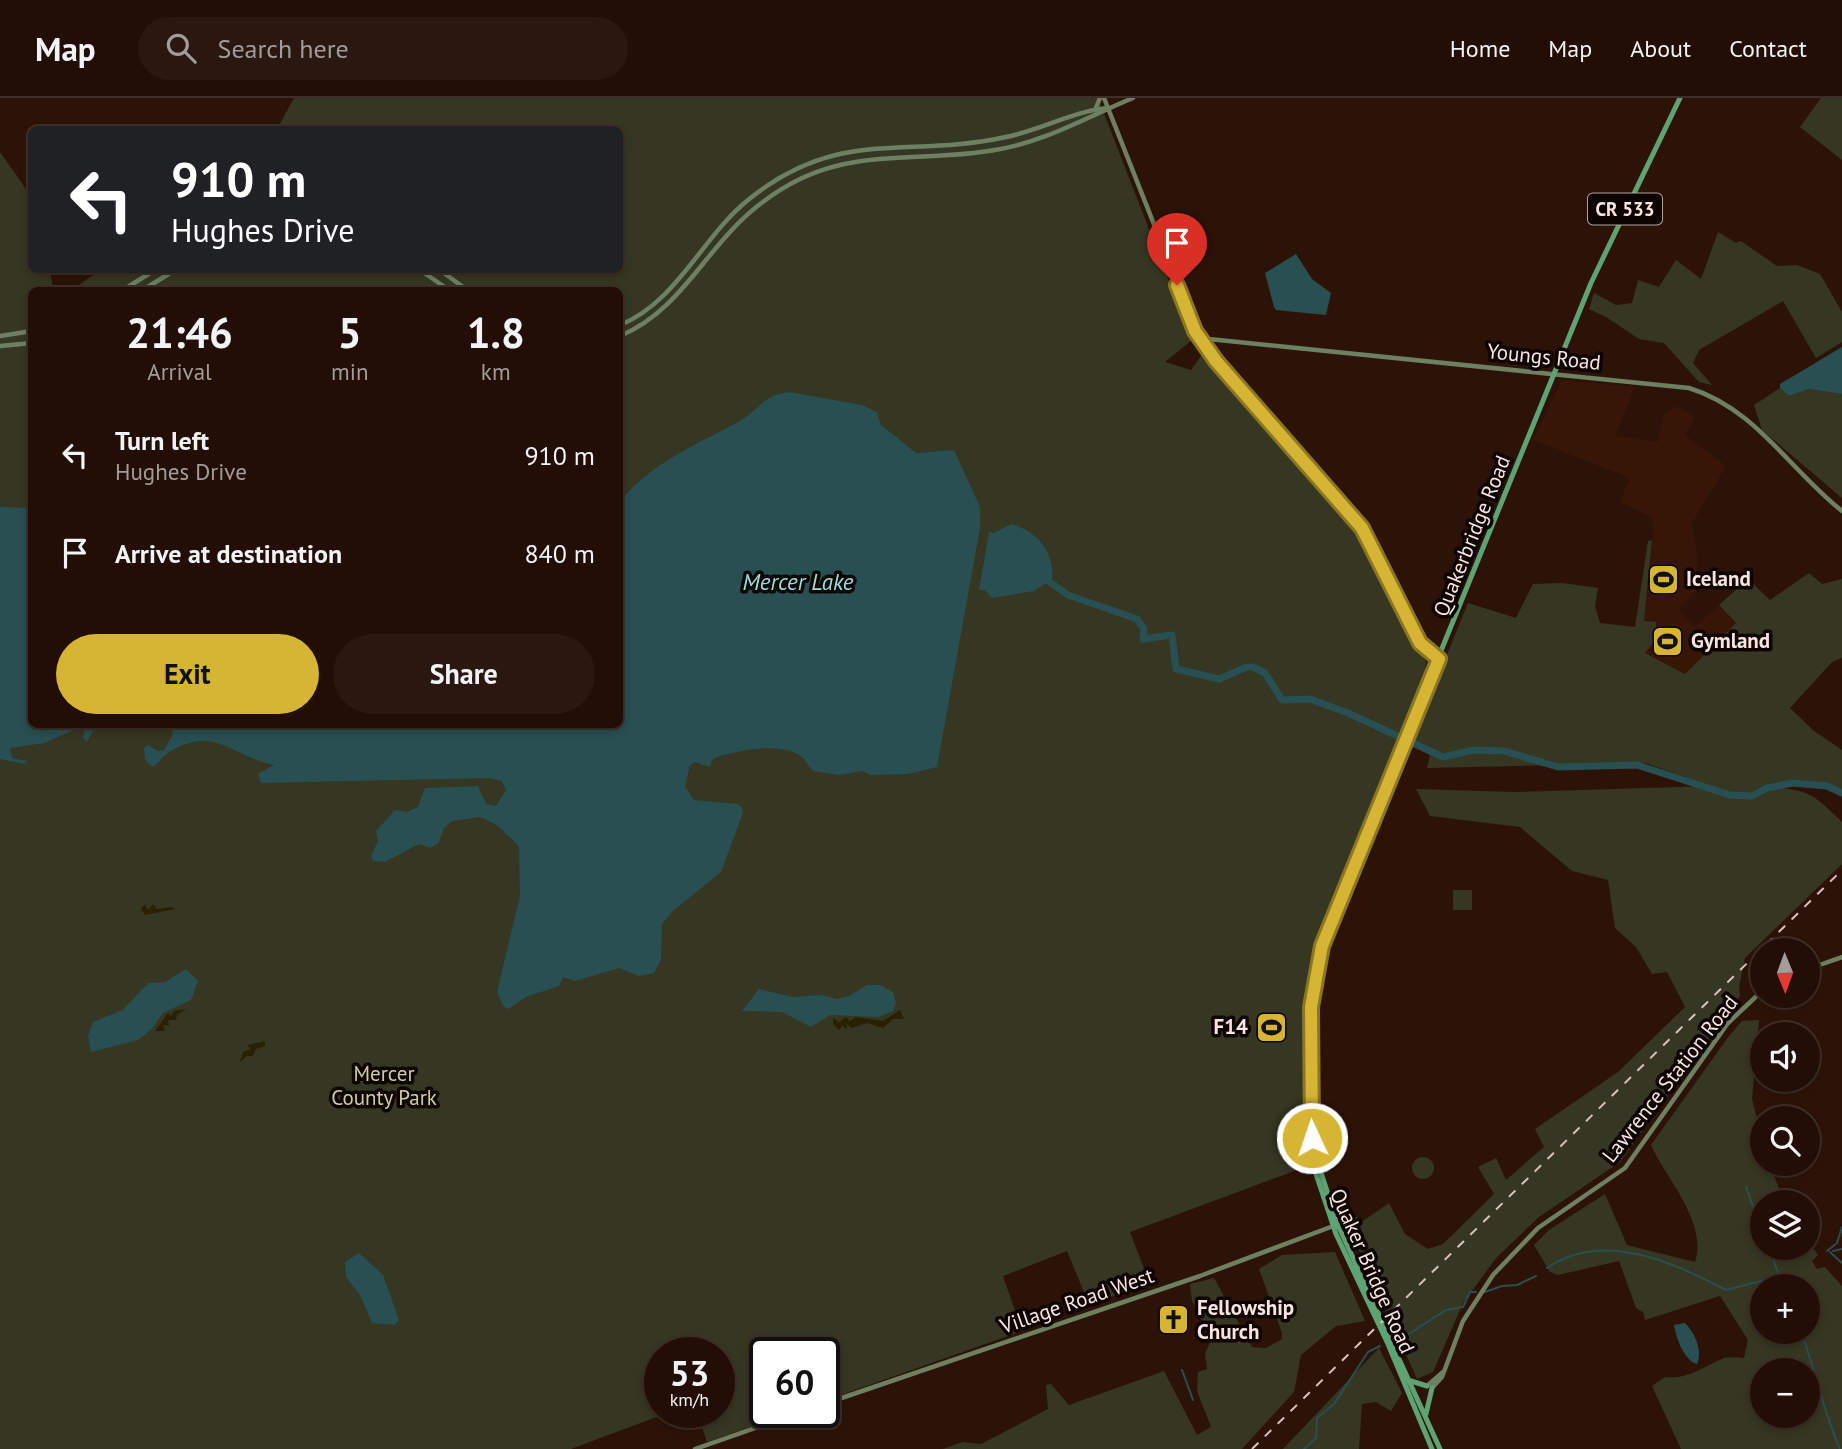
<!DOCTYPE html>
<html lang="en">
<head>
<meta charset="utf-8">
<style>
  body { margin:0; font-family:"PT Sans",sans-serif; background:#2a170f; color:#f1f3f6; height:100vh; display:flex; flex-direction:column; font-size:26px; white-space:nowrap }
  * { box-sizing:border-box; margin:0 }
  p { font-size:23px; color:#a29c9a }
  .icon { flex:none; width:38px; height:38px; fill:none; stroke:currentColor; stroke-width:2; stroke-linecap:round; stroke-linejoin:round }
  .map { position:relative; flex:1; overflow:hidden }
  .drawer { position:absolute; left:28px; top:189px; width:595px; height:441px; display:flex; flex-direction:column; background:#220e05; border-radius:10px; box-shadow:0 4px 10px #0003,0 0 0 2px #3f2e27 }
  .drawer>* { flex:none }
  .banner { position:absolute; left:28px; top:28px; width:595px; height:147px; border-radius:10px; box-shadow:0 4px 10px #0003,0 0 0 2px #3f2e27; background:#202124; color:#fff; overflow:hidden }
  .needle { width:46px; rotate:179deg }
  .fabs { position:absolute; left:1750px; top:840px; display:grid; gap:14px }
  .fabs a { display:grid; place-items:center; width:70px; height:70px; border-radius:50%; background:#220e05; box-shadow:0 4px 10px #0003,0 0 0 2px #3f2e27; font-size:35px }
  .speed { position:absolute; left:644px; top:1239px; display:flex; gap:14px; font-size:35px; font-weight:700; text-align:center }
  .speed>* { display:grid; place-content:center; width:91px; height:91px; border-radius:50%; background:#220e05; box-shadow:0 4px 10px #0003,0 0 0 2px #3f2e27; line-height:1 }
  .speed small { font-size:18px; font-weight:400 }
  .speed .limit { border:4px solid #111; border-radius:10px; background:#fff; color:#111 }
  .pin { position:absolute; display:grid; place-items:center; width:60px; height:60px; color:#fff; margin:-72px -30px; border-radius:50% 50% 50% 0; rotate:-45deg; box-shadow:0 0 7px #0007 }
  .pin .icon { rotate:45deg }
  .me { position:absolute; width:77px; margin:-38px; rotate:357deg; stroke-linejoin:round; filter:drop-shadow(0 0 5px #0008) }
  .turn { display:flex; align-items:center; gap:24px; height:147px; padding:0 28px; font-size:32px }
  .turn .icon { width:91px; height:91px; stroke-width:2.5 }
  .turn b { display:block; font-size:49px; line-height:60px }
  .eta { display:flex; justify-content:space-evenly; align-items:center; height:119px; text-align:center }
  .eta b { font-size:42px; font-weight:700; line-height:49px }
  .button { display:flex; gap:14px; margin-top:auto; padding:14px 28px }
  .button a { flex:1; height:80px; border-radius:42px; background:#d6b534; color:#111; font-size:28px; font-weight:700; line-height:80px; text-align:center }
  .button a+a { background:#2a170f; color:#f1f3f6 }
  ul { padding:0; list-style:none }
  li { display:flex; align-items:center; gap:21px; height:98px; padding:0 28px }
  li div { flex:1 }
  li b { display:block; font-size:26px }
  li em { font-style:normal }
  header { display:flex; align-items:center; gap:42px; box-sizing:border-box; height:98px; padding:0 35px; background:#220e05; border-bottom:2px solid #3f2e27 }
  header strong { font-size:33px }
  nav { display:flex; gap:38px; margin-inline-start:auto; font-size:24px }
  .search { width:490px; height:63px; background:#2a170f; display:flex; align-items:center; gap:18px; box-sizing:border-box; padding:0 24px; border-radius:38px; color:#a29c9a; font-size:26px }
  .map>svg:first-child { display:block }
  .built { fill:#371608 }
  .green { fill:#353722; fill-rule:evenodd }
  .sand { fill:#2a2101 }
  .water { fill:#284f52 }
  .lines { fill:none; stroke-linecap:round; stroke-linejoin:round }
  .stream { stroke:#284f52; stroke-width:2 }
  .river { stroke:#284f52; stroke-width:7 }
  .secondary { stroke:#6e8062; stroke-width:4.5 }
  .primary { stroke:#5ea374; stroke-width:5 }
  .rail { stroke:#d8c3bb; stroke-width:2; stroke-dasharray:9 9; stroke-linecap:butt }
  .route-casing { stroke:#8b7622; stroke-width:18 }
  .route { stroke:#d6b534; stroke-width:12 }
  .labels { text-anchor:middle; stroke-width:7; stroke-linejoin:round; paint-order:stroke }
  .shield { fill:#0d0402; stroke:#b2a29c; stroke-width:2 }
  .shield-label { font-size:19px; font-weight:bold; fill:#f9e5de }
  .street-label { font-size:21px; fill:#f9e5de; stroke:#0d0402 }
  .poi-label { font-size:21px; font-weight:bold; fill:#f9e5de; stroke:#0d0402; text-anchor:start }
  .park-label { font-size:21px; fill:#ccd098; stroke:#0d0402 }
  .water-label { font-size:23px; font-style:italic; fill:#94dfe4; stroke:#0d0402 }
</style>
</head>
<body>
<header>
<strong>Map</strong>
<div class="search"><svg class="icon" aria-label="search" viewBox="0 0 24 24"><circle cx="10" cy="10" r="6"/><path d="M15 15l6 6"/></svg>Search here</div>
<nav><a>Home</a><a>Map</a><a>About</a><a>Contact</a></nav>
</header>
<div class="map">
<svg width="1842" height="1351" viewBox="0 0 1842 1351">
  <rect width="100%" height="100%" fill="#2d1307"/>
  <path class="built" d="M 1562,282 L 1635,289 L 1615,338 L 1658,344 L 1663,318 L 1677,308 L 1695,319 L 1685,337 L 1726,368 L 1692,425 L 1697,458 L 1696,493 L 1678,511 L 1695,529 L 1719,507 L 1736,525 L 1685,576 L 1645,555 L 1644,523 L 1654,433 L 1651,419 L 1620,404 L 1630,380 L 1533,342 Z"/>
  <path class="green" d="M 294,0 L 1098,0 L 1173,193 L 1177,191 L 1194,233 L 1189,235 L 1192,242 L 1165,264 L 1191,272 L 1201,258 L 1206,264 L 1209,261 L 1361,434 L 1426,564 L 1424,579 L 1320,834 C 1298,911 1304,990 1305,1069 L 1130,1134 L 1150,1186 L 1089,1206 L 1067,1153 L 1003,1178 L 1022,1233 L 824,1303 L 824,1255 L 765,1255 L 765,1314 L 792,1314 L 707,1344 L 697,1314 L 719,1314 L 719,1255 L 660,1255 L 660,1314 L 670,1314 L 571,1351 L 0,1351 L 0,54 L 31,98 L 32,172 L 50,172 L 53,192 L 32,192 L 32,626 L 620,626 L 620,192 L 72,192 L 100,172 L 620,172 L 620,32 L 277,31 Z
    M 1821,0 L 1842,0 L 1842,62 L 1800,29 Z
    M 1718,134 L 1736,145 L 1741,143 L 1777,168 L 1797,167 L 1820,176 L 1842,214 L 1842,244 L 1816,260 L 1783,203 L 1699,252 L 1693,265 L 1712,287 L 1699,284 L 1664,245 L 1639,241 L 1606,219 L 1589,211 L 1594,195 L 1616,207 L 1632,205 L 1638,182 L 1659,189 L 1676,162 L 1701,181 Z
    M 1780,290 L 1789,298 L 1809,291 L 1842,296 L 1842,400 L 1762,332 L 1754,307 Z
    M 1652,442 L 1644,523 L 1656,524 L 1656,541 L 1645,555 L 1685,576 L 1736,525 L 1719,507 L 1748,481 L 1770,502 L 1809,475 L 1822,486 L 1842,481 L 1842,560 L 1832,564 L 1790,610 L 1814,633 L 1842,652 L 1842,696 L 1815,684 L 1766,688 C 1810,694 1809,692 1842,724 L 1842,766 L 1745,860 L 1739,889 L 1740,898 L 1620,1064 L 1539,1119 L 1497,1159 L 1463,1205 L 1433,1274 L 1417,1281 L 1350,1132 L 1389,1105 L 1405,1136 L 1428,1151 L 1443,1146 L 1494,1096 L 1478,1069 L 1496,1060 L 1506,1082 L 1544,1049 L 1535,1031 L 1618,974 L 1685,909 L 1667,874 L 1652,876 L 1636,849 L 1615,830 L 1608,782 L 1572,773 L 1520,729 L 1430,718 L 1416,691 L 1515,694 L 1711,688 L 1645,665 L 1427,670 L 1430,657 L 1411,645 L 1468,505 L 1516,520 L 1533,486 L 1562,485 L 1598,490 L 1595,508 L 1600,525 L 1635,529 L 1648,443 Z
    M 1453,792 L 1472,792 L 1472,812 L 1453,812 Z
    M 1759,922 L 1752,1001 L 1762,1040 L 1762,1066 L 1769,1066 L 1785,1104 L 1762,1104 L 1762,1150 L 1808,1150 L 1808,1143 L 1818,1157 L 1812,1163 L 1817,1171 L 1825,1169 L 1842,1188 L 1842,1351 L 1681,1351 L 1652,1288 L 1665,1279 C 1687,1282 1703,1269 1722,1261 C 1728,1258 1738,1260 1744,1260 L 1748,1242 L 1720,1198 L 1645,1222 L 1643,1214 L 1636,1210 L 1619,1163 L 1558,1177 L 1550,1174 L 1534,1147 L 1549,1132 L 1605,1096 L 1627,1147 L 1695,1164 C 1708,1125 1667,1082 1651,1047 L 1729,938 L 1742,923 ZM 1762,1188 L 1808,1188 L 1808,1234 L 1762,1234 ZM 1808,1272 L 1808,1318 L 1762,1318 L 1762,1272 Z
    M1412 1070a11 11 0 1 1 22 0a11 11 0 1 1-22 0Z
    M 1335,1154 L 1365,1223 L 1336,1228 L 1301,1257 L 1294,1294 L 1242,1351 L 943,1351 L 963,1344 L 981,1346 L 1048,1311 L 1046,1287 L 1051,1286 L 1069,1307 L 1164,1273 L 1197,1337 L 1211,1329 L 1197,1293 L 1198,1274 L 1207,1271 L 1205,1256 L 1212,1240 L 1192,1203 L 1190,1186 L 1214,1180 L 1252,1249 L 1266,1250 L 1282,1241 L 1282,1235 L 1259,1171 L 1282,1157 Z
    M 1379,1250 L 1402,1295 L 1391,1313 L 1376,1304 L 1362,1306 L 1359,1351 L 1283,1351 Z"/>
  <path class="sand" d="M 145,806 L 148,812 L 153,806 L 157,811 L 173,809 L 175,811 L 145,817 L 141,811 Z
    M 186,911 L 177,917 L 176,922 L 168,922 L 169,928 L 163,927 L 165,933 L 155,933 L 168,915 L 171,918 L 174,913 Z
    M 900,912 L 904,921 L 893,921 L 883,930 L 867,925 L 852,930 L 847,926 L 847,931 L 842,928 L 839,932 L 833,926 L 833,920 L 839,924 L 846,919 L 850,923 L 856,919 L 883,923 Z
    M 265,943 L 265,948 L 256,951 L 253,958 L 247,958 L 240,964 L 243,954 L 251,951 L 247,947 Z"/>
  <path class="water" d="M 1296,156 L 1312,181 L 1331,195 L 1326,217 L 1276,212 L 1274,209 L 1265,175 Z
    M 1842,249 L 1842,296 L 1809,291 L 1789,298 L 1780,290 L 1780,286 Z
    M 789,294 L 862,307 L 877,314 L 881,327 L 916,355 L 954,352 L 980,409 L 980,430 L 937,669 L 908,676 L 871,677 L 862,673 L 840,677 L 813,673 C 809,669 807,664 803,660 C 784,642 738,653 717,659 L 712,662 L 710,669 L 695,664 L 690,667 L 685,689 L 694,702 L 737,706 L 742,709 L 743,715 L 721,774 L 674,812 L 662,826 L 661,862 L 654,875 L 639,878 L 619,870 L 575,883 L 563,879 L 559,888 L 526,899 L 508,911 L 503,908 L 497,894 L 520,798 L 519,748 L 497,727 L 480,719 L 452,723 L 444,730 L 438,746 L 430,750 L 419,746 L 385,764 L 373,763 L 371,758 L 378,743 L 376,733 L 395,712 L 407,714 L 418,709 L 425,690 L 478,688 L 486,706 L 496,708 L 506,692 L 502,683 L 490,680 L 261,685 L 258,676 L 274,667 C 229,657 215,627 169,654 C 162,659 159,665 153,669 L 145,662 L 144,650 L 148,647 L 158,653 L 164,652 L 173,636 L 171,627 L 620,626 L 620,404 C 650,365 698,346 740,323 C 760,311 763,297 789,294 Z
    M 0,409 L 31,410 L 32,626 L 96,627 L 87,644 L 83,640 L 85,630 L 81,629 L 44,645 L 10,650 L 12,660 L 27,663 L 24,666 L 0,661 Z
    M 1011,426 C 1036,432 1055,454 1052,481 L 1034,493 L 992,500 L 985,492 L 979,492 L 989,434 L 994,435 Z
    M 186,871 L 198,883 L 191,902 L 163,915 L 151,932 L 138,942 L 91,954 L 88,938 L 93,924 L 123,912 L 148,885 L 165,884 Z
    M 867,887 L 881,887 L 893,894 L 896,905 L 893,913 L 878,919 L 830,917 L 811,929 L 782,914 L 742,913 L 759,891 L 793,899 L 822,897 L 837,901 L 849,898 Z
    M 359,1155 L 383,1177 L 399,1222 L 395,1227 L 372,1225 L 360,1197 L 346,1179 L 345,1164 Z
    M 1685,1225 C 1695,1235 1703,1253 1697,1266 C 1684,1263 1676,1239 1674,1227 Z"/>
  <g class="lines">
    <path class="stream" d="M 1746,1089 L 1762,1133
      M 1769,1150 L 1783,1188
      M 1827,1153 L 1837,1145 L 1842,1129
      M 1833,1153 L 1842,1151
      M 1830,1154 L 1842,1165
      M 1547,1170 C 1603,1131 1674,1165 1726,1192 L 1780,1178
      M 1485,1194 L 1502,1188 L 1517,1187 L 1536,1178
      M 1801,1234 C 1816,1273 1823,1313 1840,1351
      M 1401,1241 L 1446,1212 L 1463,1209 L 1470,1194 L 1476,1194
      M 1182,1272 L 1193,1302
      M 1304,1351 L 1316,1340 L 1317,1320 L 1334,1306 L 1368,1254 L 1380,1248"/>
    <path class="river" d="M 1044,480 L 1068,497 L 1137,521 L 1144,531 L 1143,541 L 1172,537 L 1176,571 L 1219,581 L 1247,569 L 1253,569 L 1265,575 L 1282,602 L 1310,601 L 1348,615 L 1443,659 L 1474,652 L 1504,653 L 1558,669 L 1637,667 L 1730,697 L 1752,698 L 1767,690 L 1793,685 L 1827,688 L 1842,695"/>
    <path class="secondary" d="M 1104,0 L 1199,240 L 1216,263 L 1362,430 L 1420,545 L 1439,561
      M 1095,12 L 1100,0
      M 420,172 L 449,192
      M 440,172 L 467,192
      M 123,192 L 155,172
      M 143,192 L 175,172
      M 620,227 C 677,204 702,139 748,102 C 839,28 906,61 1006,39 C 1038,33 1077,12 1108,10
      M 0,238 L 32,233
      M 620,238 C 670,217 694,173 730,134 C 750,112 775,93 802,80 C 864,51 930,64 995,52 C 1045,44 1087,19 1133,0
      M 1199,240 L 1689,290 C 1755,310 1790,372 1842,413
      M 0,248 L 32,245
      M 1808,871 L 1842,859
      M 1427,1288 L 1443,1274
      M 1432,1290 L 1442,1279 L 1463,1223 L 1493,1177 L 1538,1130 L 1625,1070 L 1728,925 L 1762,893
      M 824,1306 L 1200,1178 L 1336,1127
      M 695,1351 L 801,1314"/>
    <path class="primary" d="M 1315,1056 L 1338,1127 L 1440,1351
      M 1346,1140 L 1346,1133 L 1356,1122
      M 1411,1283 L 1427,1288
      M 1426,1316 L 1432,1290
      M 1432,1351 L 1388,1246 L 1336,1136 L 1314,1070 L 1311,909 L 1318,863 L 1330,825 L 1591,185 L 1680,0"/>
    <path class="rail" d="M 1252,1351 L 1842,772"/>
  </g>
  <g class="lines">
    <defs>
      <path id="route" d="M 1177,187 L 1195,233 L 1216,263 L 1362,430 L 1420,545 L 1439,561 L 1322,848 L 1311,909 L 1312,1040"/>
    </defs>
    <use href="#route" class="route-casing"/>
    <use href="#route" class="route"/>
  </g>
  <defs>
    <symbol id="stadium-square" viewBox="-11 -11 22 22"><rect x="-9" y="-9" width="18" height="18" rx="4" fill="#d6b534" stroke="#0d0402"/><path d="M0-5a6.5 5 0 1 0 0 10a6.5 5 0 1 0 0-10ZM-3.5-1.8h7v3.6h-7Z" fill="#111"/></symbol>
    <symbol id="church-square" viewBox="-11 -11 22 22"><rect x="-9" y="-9" width="18" height="18" rx="4" fill="#d6b534" stroke="#0d0402"/><path d="M-1.2-6h2.4v3.5h3.3v2.4h-3.3V6h-2.4V-.1h-3.3v-2.4h3.3Z" fill="#111"/></symbol>
  </defs>
  <g fill-rule="evenodd">
    <use href="#stadium-square" x="1646" y="464" width="35" height="35"/>
    <use href="#stadium-square" x="1650" y="526" width="35" height="35"/>
    <use href="#stadium-square" x="1254" y="912" width="35" height="35"/>
    <use href="#church-square" x="1156" y="1204" width="35" height="35"/>
  </g>
  <g class="labels">
    <rect class="shield" x="1588" y="95.5" width="74" height="31" rx="5"/>
    <g class="shield-label">
      <text x="1625" y="118">CR 533</text>
    </g>
    <g class="street-label">
      <text transform="translate(1544 259) rotate(6)" y="7">Youngs Road</text>
      <text transform="translate(1472 438) rotate(-68)" y="7">Quakerbridge Road</text>
      <text transform="translate(1670 981) rotate(-52)" y="7">Lawrence Station Road</text>
      <text transform="translate(1372 1173) rotate(66)" y="7">Quaker Bridge Road</text>
      <text transform="translate(1077 1203) rotate(-19)" y="7">Village Road West</text>
    </g>
    <g class="poi-label">
      <text x="1686" y="488">Iceland</text>
      <text x="1691" y="550">Gymland</text>
      <text x="1248" y="936" text-anchor="end">F14</text>
      <text x="1197" y="1217">Fellowship<tspan x="1197" dy="24">Church</tspan></text>
    </g>
    <g class="park-label">
      <text x="384" y="983">Mercer<tspan x="384" dy="24">County Park</tspan></text>
    </g>
    <g class="water-label">
      <text x="798" y="492">Mercer Lake</text>
    </g>
  </g>
</svg>
<div class="fabs">
<a><svg class="needle" viewBox="-14 -14 28 28"><path d="M0-13l5 13h-10z" fill="#e53935"/><path d="M0 13l5-13h-10z" fill="#a29c9a"/></svg></a>
<a><svg class="icon" aria-label="sound" viewBox="0 0 24 24"><path d="M4 9h4l5-4v14l-5-4H4zM17 9q2 3 0 6"/></svg></a>
<a><svg class="icon" aria-label="search" viewBox="0 0 24 24"><circle cx="10" cy="10" r="6"/><path d="M15 15l6 6"/></svg></a>
<a><svg class="icon" aria-label="layers" viewBox="0 0 24 24"><path d="M12 4l9 5-9 5-9-5zM3 14l9 5 9-5"/></svg></a>
<a>+</a>
<a>−</a>
</div>
<div class="speed"><div>53<small>km/h</small></div><div class="limit">60</div></div>
<div class="pin" style="left:1177px;top:187px;background:#d93025"><svg class="icon" aria-label="arrive" viewBox="0 0 24 24"><path d="M6 21V4h12l-3 4 3 4H6"/></svg></div>
<svg class="me" style="left:1312px;top:1040px" viewBox="-20 -20 40 40"><circle r="17" fill="#d6b534" stroke="#fff" stroke-width="3"/><path d="M0-11L8 9 0 5-8 9z" fill="#fff"/></svg>
<div class="banner">
<div class="turn"><svg class="icon" aria-label="left" viewBox="0 0 24 24"><path d="M17 20v-9H6M10 6l-5 5 5 5"/></svg><div><b>910 m</b>Hughes Drive</div></div>
</div>
<section class="drawer">
<div class="eta">
<div><b>21:46</b><p>Arrival</p></div>
<div><b>5</b><p>min</p></div>
<div><b>1.8</b><p>km</p></div>
</div>
<ul>
<li><svg class="icon" aria-label="left" viewBox="0 0 24 24"><path d="M17 20v-9H6M10 6l-5 5 5 5"/></svg><div><b>Turn left</b><p>Hughes Drive</p></div><em>910 m</em></li>
<li><svg class="icon" aria-label="arrive" viewBox="0 0 24 24"><path d="M6 21V4h12l-3 4 3 4H6"/></svg><div><b>Arrive at destination</b></div><em>840 m</em></li>
</ul>
<div class="button"><a>Exit</a><a>Share</a></div>
</section>
</div>
</body>
</html>
